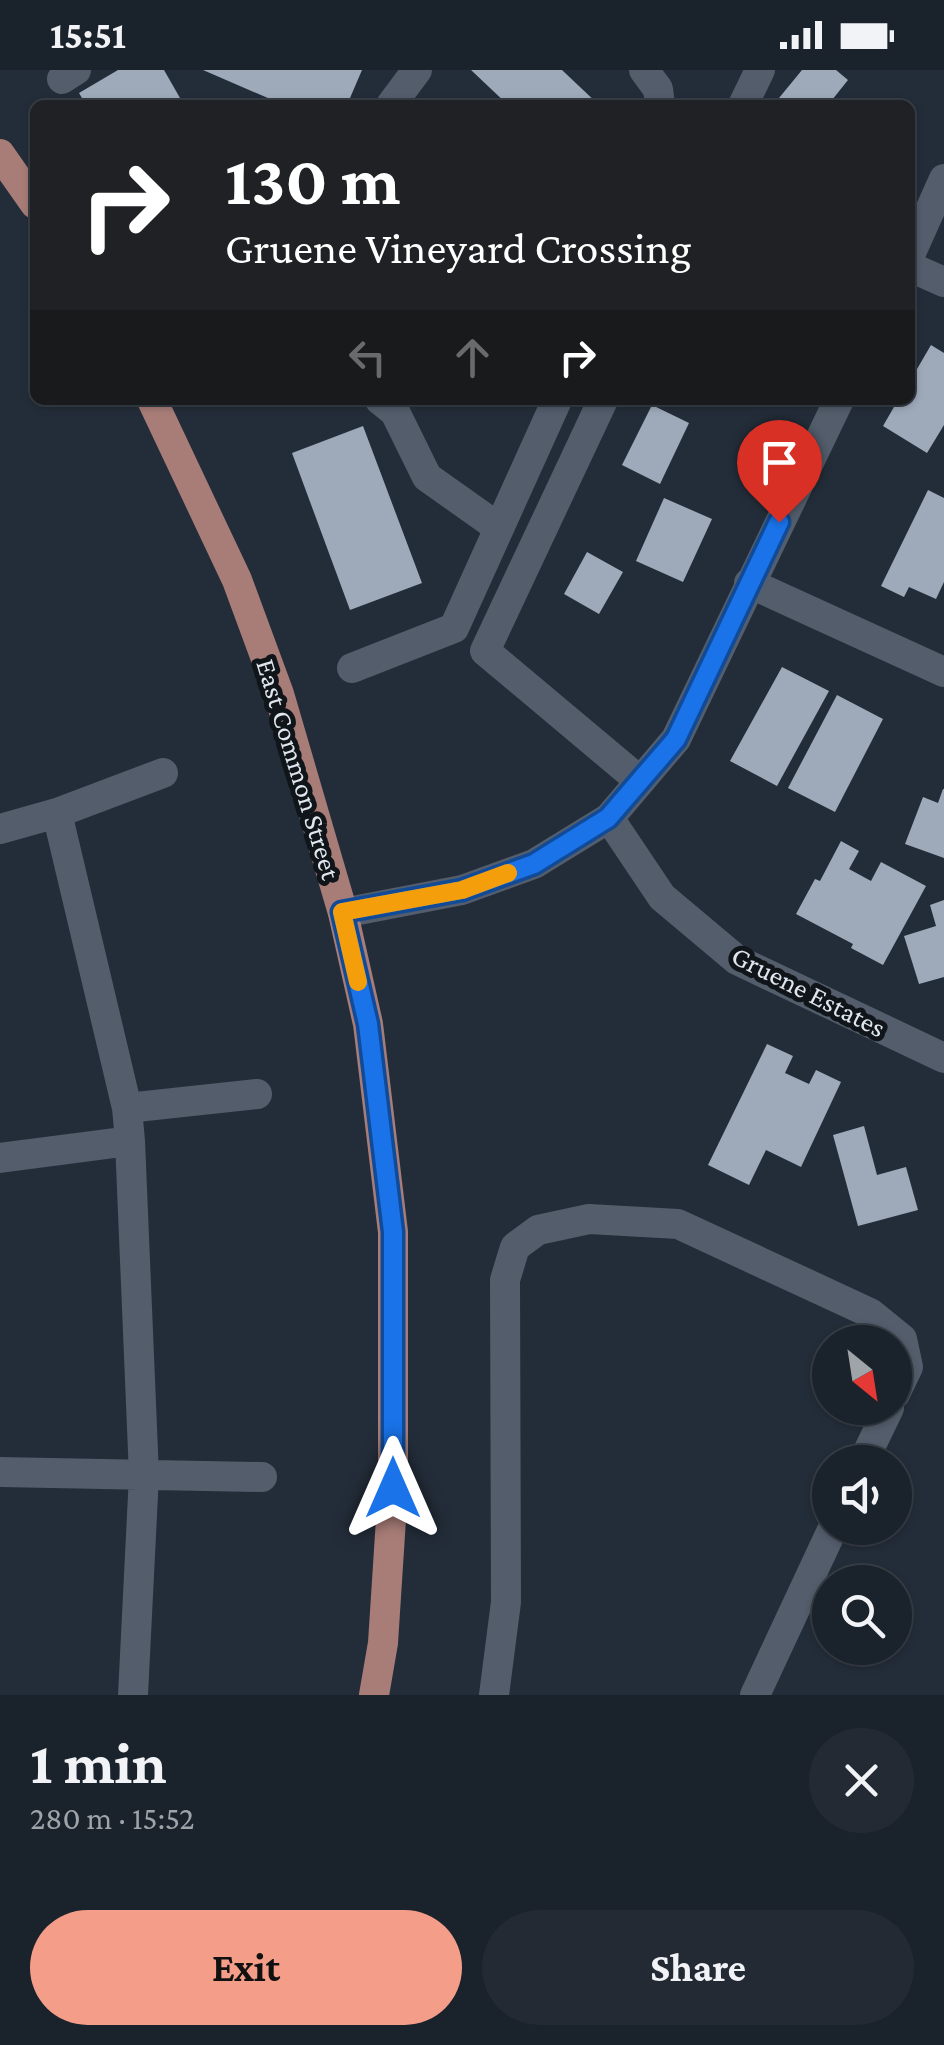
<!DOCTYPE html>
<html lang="en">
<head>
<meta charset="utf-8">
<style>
  body { margin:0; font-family:"Crimson Pro",serif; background:#232a33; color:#f1f3f6; height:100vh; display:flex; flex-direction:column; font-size:38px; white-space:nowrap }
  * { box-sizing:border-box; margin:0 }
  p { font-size:32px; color:#9fa4a9 }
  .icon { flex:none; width:55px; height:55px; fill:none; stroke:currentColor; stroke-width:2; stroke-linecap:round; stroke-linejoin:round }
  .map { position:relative; height:1625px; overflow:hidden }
  .details { display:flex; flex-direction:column; background:#1a222b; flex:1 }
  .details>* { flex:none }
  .top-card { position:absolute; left:30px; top:30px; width:885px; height:305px; border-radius:15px; box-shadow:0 2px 8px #0004,0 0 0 2px #383f47; background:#202124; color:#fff; overflow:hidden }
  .needle { width:65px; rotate:150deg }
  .tools { position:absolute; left:812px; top:1255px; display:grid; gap:20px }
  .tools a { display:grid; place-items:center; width:100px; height:100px; border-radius:50%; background:#1a222b; box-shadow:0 2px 8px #0004,0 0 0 2px #383f47; font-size:50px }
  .pin { position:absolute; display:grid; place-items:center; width:85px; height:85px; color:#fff; margin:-102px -42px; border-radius:50% 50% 50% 0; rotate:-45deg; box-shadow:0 0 10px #0007 }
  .pin .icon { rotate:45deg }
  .me { position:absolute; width:110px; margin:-55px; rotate:0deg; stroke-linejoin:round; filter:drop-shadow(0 0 8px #0008) }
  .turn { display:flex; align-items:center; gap:35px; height:210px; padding:0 30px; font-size:45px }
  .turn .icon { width:130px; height:130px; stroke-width:2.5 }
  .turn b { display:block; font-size:70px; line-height:85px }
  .lanes { display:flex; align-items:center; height:95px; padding:0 30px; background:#0003; justify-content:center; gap:50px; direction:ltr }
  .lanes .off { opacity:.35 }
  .round { display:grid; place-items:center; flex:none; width:105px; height:105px; border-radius:52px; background:#232a33 }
  .headline { display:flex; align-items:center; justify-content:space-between; height:170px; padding:0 30px }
  h1 { font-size:60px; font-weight:700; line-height:75px }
  .cta { display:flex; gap:20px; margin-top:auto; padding:20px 30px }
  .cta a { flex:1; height:115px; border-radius:60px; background:#f49e8a; color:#111; font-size:40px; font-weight:700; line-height:115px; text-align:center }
  .cta a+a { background:#232a33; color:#f1f3f6 }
  .status { display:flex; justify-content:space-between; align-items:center; height:70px; padding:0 50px; background:#1a222b; direction:ltr }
  .status svg { height:28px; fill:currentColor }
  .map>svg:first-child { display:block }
  .building { fill:#9eaab9 }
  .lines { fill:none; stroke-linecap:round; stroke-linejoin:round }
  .minor { stroke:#535d6b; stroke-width:30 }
  .major { stroke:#a87d78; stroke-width:30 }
  .route-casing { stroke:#114b97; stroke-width:25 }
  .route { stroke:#1a73e8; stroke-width:18 }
  .slow { stroke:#f59e0b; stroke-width:18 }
  .labels { text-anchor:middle; stroke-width:10; stroke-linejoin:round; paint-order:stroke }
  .street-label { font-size:28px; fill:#e0e6ee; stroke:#10151a }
</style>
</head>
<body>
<div class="status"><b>15:51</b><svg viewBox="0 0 49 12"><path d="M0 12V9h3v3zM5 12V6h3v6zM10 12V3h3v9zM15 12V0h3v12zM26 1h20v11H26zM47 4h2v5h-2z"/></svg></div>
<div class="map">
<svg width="944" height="1625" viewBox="0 0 944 1625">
  <rect width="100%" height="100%" fill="#232d39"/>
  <path class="building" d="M 118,0 L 164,0 L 184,35 L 86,35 L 79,23 Z
    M 203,0 L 362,0 L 347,35 L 284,35 Z
    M 471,0 L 562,0 L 599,35 L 508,35 Z
    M 802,0 L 836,0 L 848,10 L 828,35 L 788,35 L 779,28 Z
    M 931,275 L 944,283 L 944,355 L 927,383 L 883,356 L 898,330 L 910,330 L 910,311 Z
    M 652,335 L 689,353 L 660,414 L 622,395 Z
    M 363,356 L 422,513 L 350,540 L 292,383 Z
    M 928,420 L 944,428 L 944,512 L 936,529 L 909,517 L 904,527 L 881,516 Z
    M 664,428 L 712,449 L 683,512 L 636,491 Z
    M 587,482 L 623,502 L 599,544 L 564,524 Z
    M 782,597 L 829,621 L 777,716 L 730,691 Z
    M 837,625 L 883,649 L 835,742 L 788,718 Z
    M 943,719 L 944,719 L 944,788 L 905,774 L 923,727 L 938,733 Z
    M 841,771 L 859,781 L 849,799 L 871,811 L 881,792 L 926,816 L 883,895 L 851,878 L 853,874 L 796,844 L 815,809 L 820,811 Z
    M 944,830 L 944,907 L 919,914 L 904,866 L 936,856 L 930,835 Z
    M 767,974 L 793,986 L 785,1003 L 809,1014 L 816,1000 L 841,1012 L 801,1097 L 766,1080 L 749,1115 L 708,1095 Z
    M 864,1056 L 877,1105 L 906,1097 L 918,1140 L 858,1156 L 833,1065 Z"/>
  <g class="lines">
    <path class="minor" d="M 644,0 L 658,19 L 660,35
      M 62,9 L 76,0
      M 391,35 L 417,0
      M 743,35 L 760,0
      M 910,185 L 944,109
      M 910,197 L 944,212
      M 380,330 L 395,342 L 427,407 L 499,458
      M 603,330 L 485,581 L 640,711
      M 749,513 L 944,602
      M 352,598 L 454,558 L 557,330
      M 57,743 L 127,1038 L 130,1071 L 144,1405 L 133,1625
      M 609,748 L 662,827 L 737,890 L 944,988
      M 0,759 L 57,743 L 163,703
      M 343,843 L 462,820 L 534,794 L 609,748 L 676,669 L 839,330
      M 127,1038 L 257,1024
      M 0,1088 L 130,1071
      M 863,1392 L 889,1338
      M 0,1402 L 262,1407
      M 494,1625 L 506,1532 L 505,1210 L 515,1177 L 538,1160 L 589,1149 L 678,1154 L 870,1243 L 902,1269 L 908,1297 L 895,1324
      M 755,1625 L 833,1458"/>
    <path class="major" d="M 0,84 L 35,134
      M 152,330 L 237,510 L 279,624 L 343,843 L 368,954 L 393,1162 L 393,1418 L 383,1573 L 374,1625"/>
  </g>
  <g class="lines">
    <defs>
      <path id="route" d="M 393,1418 L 393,1162 L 368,954 L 342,842 L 462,820 L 534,794 L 608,748 L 676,669 L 779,452"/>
    </defs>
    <use href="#route" class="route-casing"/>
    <use href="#route" class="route"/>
    <path class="slow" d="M 358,912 L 342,842 L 462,820 L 508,803"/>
  </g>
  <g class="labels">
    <g class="street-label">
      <text transform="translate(299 699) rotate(73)" y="10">East Common Street</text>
      <text transform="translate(809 921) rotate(27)" y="10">Gruene Estates</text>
    </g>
  </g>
</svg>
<div class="tools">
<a><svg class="needle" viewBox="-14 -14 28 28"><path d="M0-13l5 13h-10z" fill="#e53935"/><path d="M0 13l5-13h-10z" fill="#9fa4a9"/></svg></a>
<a><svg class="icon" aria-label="sound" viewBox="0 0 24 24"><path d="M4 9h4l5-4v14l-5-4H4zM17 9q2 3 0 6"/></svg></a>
<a><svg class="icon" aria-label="search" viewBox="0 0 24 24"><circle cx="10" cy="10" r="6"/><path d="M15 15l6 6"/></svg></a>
</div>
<div class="pin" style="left:779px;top:452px;background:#d93025"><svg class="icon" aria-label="arrive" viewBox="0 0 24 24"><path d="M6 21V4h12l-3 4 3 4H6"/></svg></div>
<svg class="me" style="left:393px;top:1418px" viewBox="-20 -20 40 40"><path d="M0-17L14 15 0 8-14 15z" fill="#1a73e8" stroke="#fff" stroke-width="4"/></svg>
<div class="top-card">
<div class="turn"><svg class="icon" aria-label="right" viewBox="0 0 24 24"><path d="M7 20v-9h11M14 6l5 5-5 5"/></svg><div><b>130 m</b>Gruene Vineyard Crossing</div></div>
<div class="lanes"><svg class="icon off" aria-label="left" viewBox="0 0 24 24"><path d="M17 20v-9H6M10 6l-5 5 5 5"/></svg><svg class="icon off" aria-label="ahead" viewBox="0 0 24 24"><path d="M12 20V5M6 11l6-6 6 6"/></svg><svg class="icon" aria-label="right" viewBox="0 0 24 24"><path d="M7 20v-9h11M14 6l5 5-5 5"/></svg></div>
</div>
</div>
<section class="details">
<div class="headline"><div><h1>1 min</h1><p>280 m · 15:52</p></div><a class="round"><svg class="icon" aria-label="close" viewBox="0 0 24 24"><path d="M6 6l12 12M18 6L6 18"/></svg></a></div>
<div class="cta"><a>Exit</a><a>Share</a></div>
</section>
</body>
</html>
